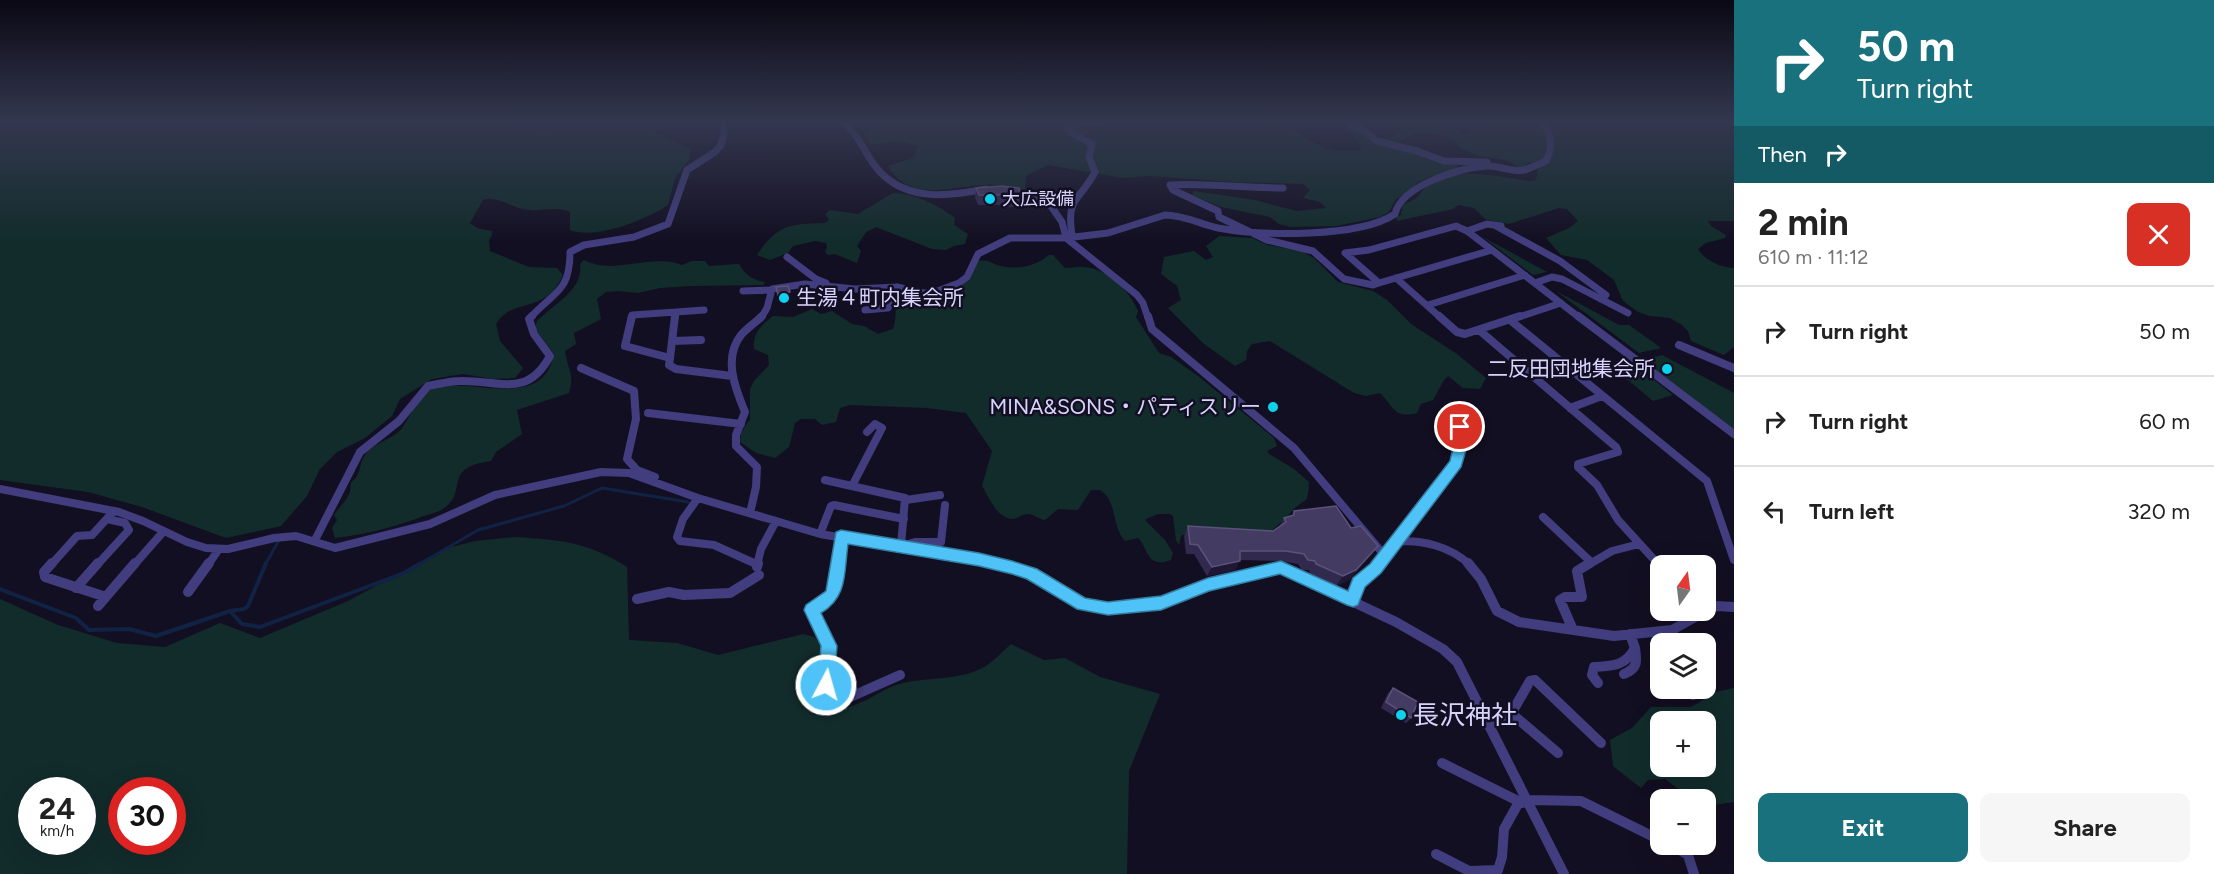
<!DOCTYPE html>
<html lang="en">
<head>
<meta charset="utf-8">
<style>
  body { margin:0; font-family:Figtree,"Noto Sans JP",sans-serif; background:#f6f6f6; color:#222; height:100vh; display:flex; flex-direction:column; font-size:22px; white-space:nowrap }
  * { box-sizing:border-box; margin:0 }
  p { font-size:20px; color:#767676 }
  .icon { flex:none; width:33px; height:33px; fill:none; stroke:currentColor; stroke-width:2; stroke-linecap:round; stroke-linejoin:round }
  .map { position:relative; flex:1; overflow:hidden }
  .drawer { display:flex; flex-direction:column; background:#fff; width:480px }
  .drawer>* { flex:none }
  .banner { background:#19717d; color:#fff; overflow:hidden }
  .needle { width:39px; rotate:14deg }
  .controls { position:absolute; left:1650px; top:555px; display:grid; gap:12px }
  .controls a { display:grid; place-items:center; width:66px; height:66px; border-radius:12px; background:#fff; box-shadow:0 6px 24px #0002; font-size:30px }
  .speed { position:absolute; left:18px; top:777px; display:flex; gap:12px; font-size:30px; font-weight:700; text-align:center }
  .speed>* { display:grid; place-content:center; width:78px; height:78px; border-radius:50%; background:#fff; box-shadow:0 6px 24px #0002; line-height:1 }
  .speed small { font-size:15px; font-weight:400 }
  .speed .limit { border:9px solid #d22; background:#fff; color:#111 }
  .pin { position:absolute; display:grid; place-items:center; width:51px; height:51px; color:#fff; margin:-26px; border:3px solid #fff; border-radius:50%; box-shadow:0 2px 6px #0007 }
  .me { position:absolute; width:66px; margin:-33px; rotate:6deg; stroke-linejoin:round; filter:drop-shadow(0 0 4px #0008) }
  .turn { display:flex; align-items:center; gap:21px; height:126px; padding:0 24px; font-size:27px }
  .turn .icon { width:78px; height:78px; stroke-width:2.5 }
  .turn b { display:block; font-size:42px; line-height:51px }
  .then { display:flex; align-items:center; height:57px; padding:0 24px; background:#0003; gap:12px; font-size:22px }
  .round { display:grid; place-items:center; flex:none; width:63px; height:63px; border-radius:12px; background:#f6f6f6 }
  .overview { display:flex; align-items:center; justify-content:space-between; height:102px; padding:0 24px }
  h1 { font-size:36px; font-weight:700; line-height:45px }
  .cta { display:flex; gap:12px; margin-top:auto; padding:12px 24px }
  .cta a { flex:1; height:69px; border-radius:12px; background:#19717d; color:#fff; font-size:24px; font-weight:700; line-height:69px; text-align:center }
  .cta a+a { background:#f6f6f6; color:#222 }
  ul { padding:0; list-style:none }
  li { display:flex; align-items:center; gap:18px; height:90px; padding:0 24px; border-top:2px solid #e0e0e0 }
  li div { flex:1 }
  li b { display:block; font-size:22px }
  li em { font-style:normal }
  main { display:flex; flex:1; min-height:0 }
  .map>svg:first-child { display:block }
  .green { fill:#122c2b; fill-rule:evenodd }
  .lines { fill:none; stroke-linecap:round; stroke-linejoin:round }
  .stream-far1 { stroke:#112344; stroke-width:3 }
  .stream { stroke:#112344; stroke-width:4 }
  .minor-far2 { stroke:#413d7e; stroke-width:7 }
  .minor-far1 { stroke:#413d7e; stroke-width:8 }
  .minor { stroke:#413d7e; stroke-width:10 }
  .wall { fill:#32294f }
  .shaded-wall { fill:#1e1735 }
  .building { fill:#433b62; stroke:#5b537a; stroke-width:1.5 }
  .route { fill:#4fc3f7; stroke:#337fa1; stroke-width:1.5 }
  .poi-dot { fill:#0ed2ed; stroke:#130f22; stroke-width:2 }
  .labels { text-anchor:middle; stroke-width:5; stroke-linejoin:round; paint-order:stroke }
  .far-poi-label { font-size:18px; fill:#d8d3fc; stroke:#130f22; text-anchor:start }
  .poi-label { font-size:21px; fill:#d8d3fc; stroke:#130f22; text-anchor:end }
  .near-poi-label { font-size:26px; fill:#d8d3fc; stroke:#130f22; text-anchor:start }
</style>
</head>
<body>
<main>
<div class="map">
<svg width="1734" height="874" viewBox="0 0 1734 874">
  <rect width="100%" height="100%" fill="#130f22"/>
  <path class="green" d="M 0,120 L 531,120 L 530,126 C 553,137 590,114 621,120 C 641,124 669,141 690,148 L 690,159 L 675,178 L 668,205 C 646,220 595,240 570,230 L 570,212 C 555,205 539,213 523,209 C 509,206 498,196 483,200 L 470,223 L 477,228 L 492,231 L 492,235 L 489,240 L 490,251 L 529,267 L 557,268 L 563,275 C 545,316 513,296 496,324 L 500,341 L 523,368 L 515,378 L 493,379 L 463,374 L 432,379 L 400,399 L 392,416 L 365,438 L 337,452 L 320,469 L 307,496 L 281,526 L 226,538 L 142,507 L 88,492 L 0,480 Z
    M 874,120 L 1292,120 L 1295,131 C 1316,145 1334,155 1361,150 L 1362,146 L 1347,130 L 1348,126 L 1352,126 L 1370,139 L 1438,161 L 1458,165 L 1461,169 L 1430,177 L 1418,182 L 1407,193 L 1396,199 L 1389,212 L 1380,217 L 1337,226 L 1290,227 L 1279,224 L 1270,217 L 1221,207 L 1192,195 L 1194,191 L 1255,200 L 1297,211 L 1326,208 L 1320,202 L 1303,198 L 1310,190 L 1303,184 L 1235,182 L 1149,176 L 1123,178 L 1048,165 L 1026,176 L 1025,190 C 1011,187 996,184 982,185 C 949,187 910,203 888,166 L 913,158 L 918,146 L 899,141 L 871,145 L 865,134 Z
    M 1368,120 L 1447,120 L 1460,133 L 1467,134 L 1480,124 L 1491,120 L 1734,120 L 1734,221 L 1708,221 L 1711,226 L 1726,235 L 1725,238 L 1706,243 L 1698,249 C 1704,260 1722,268 1734,268 L 1734,347 L 1724,355 L 1691,341 L 1688,331 L 1682,325 L 1670,318 L 1650,316 L 1638,312 L 1623,301 L 1614,280 L 1587,260 L 1561,255 L 1546,238 L 1569,228 L 1578,221 L 1567,209 L 1559,208 L 1509,224 L 1485,219 L 1474,208 L 1458,205 L 1453,209 L 1397,221 L 1396,217 L 1401,215 L 1403,205 C 1407,203 1412,201 1416,198 C 1421,194 1423,188 1429,184 C 1460,165 1498,178 1532,181 L 1536,180 L 1538,168 L 1530,162 L 1521,168 L 1506,160 L 1478,156 L 1458,147 L 1457,142 L 1446,136 L 1427,133 L 1415,133 L 1397,143 L 1391,142 L 1392,137 L 1402,129 Z
    M 893,193 C 917,194 936,204 955,218 L 954,225 L 968,234 L 965,244 L 954,246 L 946,250 L 932,249 L 876,227 L 866,232 L 857,246 L 861,251 L 857,263 L 835,254 L 828,255 L 825,252 L 827,247 L 826,243 L 815,241 L 793,246 L 788,253 L 770,260 L 757,255 C 777,224 791,224 825,223 L 829,220 L 825,214 L 830,210 L 858,214 Z
    M 1219,236 L 1252,238 L 1268,245 L 1301,251 L 1314,258 L 1338,282 L 1373,291 L 1387,300 L 1411,324 L 1457,354 L 1486,378 L 1480,389 L 1463,388 L 1448,376 L 1444,380 L 1433,400 L 1421,404 L 1417,413 C 1394,419 1394,407 1380,393 L 1366,396 L 1354,393 L 1270,341 L 1252,344 L 1247,351 L 1246,360 L 1235,366 L 1204,344 L 1168,308 L 1181,300 L 1177,286 L 1161,274 L 1164,257 L 1194,251 L 1206,260 L 1213,257 L 1206,246 Z
    M 1483,237 L 1547,272 L 1533,275 Z
    M 1049,255 L 1053,255 L 1065,268 C 1072,268 1078,266 1084,267 C 1108,269 1129,290 1138,311 L 1136,317 L 1159,353 L 1171,357 L 1198,376 L 1274,438 L 1277,446 L 1267,451 L 1269,454 L 1294,469 L 1309,482 C 1308,508 1304,497 1292,511 C 1287,517 1271,533 1264,535 C 1255,539 1200,534 1185,534 L 1181,536 L 1179,545 L 1176,540 L 1173,516 L 1170,514 L 1158,514 L 1146,519 L 1146,521 L 1165,540 L 1173,553 L 1171,560 C 1146,569 1149,549 1138,538 L 1125,541 C 1111,526 1118,501 1100,490 L 1091,490 L 1078,510 L 1058,509 L 1045,520 C 1039,519 1034,514 1027,514 C 1022,514 1019,518 1014,519 C 997,519 990,499 982,486 L 992,451 L 966,413 L 927,408 L 850,405 L 840,408 L 836,422 L 822,425 L 815,419 L 801,419 L 795,423 L 789,447 L 775,458 L 756,453 L 740,442 L 741,433 L 750,419 L 750,389 L 754,381 L 769,365 L 768,355 L 754,349 C 752,333 762,325 773,316 L 793,317 L 812,309 L 821,314 L 832,311 L 852,324 L 864,326 L 878,334 L 893,329 C 898,316 893,305 900,294 C 909,291 915,295 923,295 C 957,297 963,289 978,261 C 989,259 992,264 1001,266 C 1018,270 1036,266 1049,255 Z
    M 584,260 C 615,276 650,253 682,265 L 692,261 L 705,261 L 709,266 L 739,264 C 745,275 753,280 765,282 L 763,285 L 690,286 L 660,288 L 638,293 L 618,291 L 606,292 L 597,299 L 601,319 L 574,333 L 576,344 L 565,351 C 567,369 575,372 569,393 L 517,410 L 522,434 L 496,452 L 491,461 C 440,468 470,491 443,509 C 437,513 428,514 421,517 C 391,528 367,534 335,538 L 332,528 L 337,520 L 334,515 C 339,508 347,500 350,492 C 351,489 350,486 351,483 C 351,482 357,477 357,476 C 361,470 360,461 365,455 C 374,442 393,440 402,428 C 411,416 418,394 433,388 C 469,376 543,413 554,354 L 535,328 L 537,321 C 552,305 584,290 580,264 Z
    M 1556,291 L 1619,325 L 1629,325 L 1661,348 L 1639,353 Z
    M 1662,355 L 1734,393 L 1734,432 L 1639,361 Z
    M 1635,365 L 1673,395 L 1653,401 L 1616,370 Z
    M 516,537 C 561,540 588,542 627,567 L 629,640 L 677,643 L 718,655 L 803,634 L 815,637 L 823,650 C 820,665 808,697 827,706 C 849,716 876,692 896,685 C 923,676 960,682 986,666 C 995,660 1003,651 1011,644 L 1044,660 L 1065,658 L 1100,677 L 1160,694 L 1129,771 L 1127,874 L 0,874 L 0,599 L 58,625 L 117,643 L 165,647 L 220,623 L 260,638 L 348,601 L 444,549 L 475,541 ZM 32,790 L 82,790 L 82,842 L 32,842 ZM 122,790 L 172,790 L 172,842 L 122,842 Z
    M 1734,688 L 1734,802 L 1706,806 L 1706,800 L 1692,799 L 1665,779 L 1648,780 L 1641,788 L 1613,766 L 1610,740 L 1632,728 L 1651,707 L 1691,707 L 1716,692 ZM 1660,722 L 1706,722 L 1706,766 L 1660,766 Z"/>
  <g class="lines">
    <path class="stream-far1" d="M 265,565 L 278,542
      M 418,565 L 478,530 L 564,506 L 602,488 L 688,502"/>
    <path class="stream" d="M 0,589 L 76,618 L 89,630 L 129,629 L 156,636 L 230,611 L 242,624 L 260,627 L 404,573 L 421,563
      M 230,611 L 244,609 L 248,606 L 266,563"/>
    <path class="minor-far2" d="M 841,120 C 859,133 865,156 880,172 C 909,202 950,196 986,189
      M 1349,124 L 1359,127 L 1377,141 L 1417,151 L 1444,161 L 1487,162
      M 1283,188 C 1245,188 1208,183 1170,185 L 1173,190 L 1218,211 L 1219,217 L 1267,240 L 1313,251 L 1344,279 L 1373,285 L 1379,283
      M 1011,190 L 1051,206 L 1062,222 L 1066,238 L 1137,295 L 1143,303 L 1148,318
      M 1456,226 L 1467,231 L 1492,250 L 1379,283 L 1345,253 L 1369,250 Z
      M 1496,226 L 1560,261 L 1606,295 L 1601,299
      M 1467,231 L 1487,224 L 1501,226
      M 1066,238 L 1072,235 C 1066,197 1079,202 1095,172 L 1089,157 L 1092,144 L 1072,133 L 1067,127 L 1077,123 L 1119,120
      M 1492,250 L 1580,318
      M 787,257 L 816,279 L 826,283
      M 1396,278 L 1441,318
      M 1535,283 L 1552,277 L 1562,279 L 1628,313
      M 743,291 L 771,290
      M 1428,305 L 1525,275
      M 865,310 L 888,308 L 897,287
      M 676,312 L 704,310
      M 530,318 C 554,291 570,293 570,252 L 584,245 L 634,237 L 668,224 L 687,170 L 715,152 L 721,145 L 724,134 L 722,120
      M 631,318 L 632,315 L 676,312 L 675,318
      M 761,318 L 767,308 L 772,289 L 805,284 L 855,289 L 897,287 L 924,293 L 935,292 L 959,283 L 967,277 L 978,254 L 1010,238 L 1066,238 L 1108,233 L 1165,215 C 1184,215 1200,224 1218,228 C 1261,236 1359,238 1395,214 C 1401,186 1460,167 1487,166 C 1499,165 1513,173 1524,170 C 1531,168 1539,164 1546,161 C 1554,145 1552,132 1539,120
      M 1516,318 L 1561,303"/>
    <path class="minor-far1" d="M 632,316 L 625,346 L 670,358 L 675,316
      M 1148,316 L 1152,329 L 1294,448 L 1385,556
      M 1439,316 L 1457,332 L 1465,334 L 1520,316
      M 1578,316 L 1734,434
      M 1510,320 L 1707,481 L 1734,560
      M 1479,330 L 1616,447 L 1618,452 L 1578,464 L 1578,467 L 1597,485 L 1618,520 L 1659,565
      M 673,341 L 701,340
      M 1679,345 L 1734,368
      M 670,358 L 669,365 L 676,369 L 732,376
      M 581,368 L 634,391 L 636,419 L 627,459 L 637,470 L 655,477
      M 1570,408 L 1602,396
      M 648,413 L 741,424
      M 825,480 L 905,498 L 901,546 L 915,542 L 941,542 L 945,505
      M 852,486 L 882,428 L 875,424 L 867,432
      M 0,489 L 119,512 L 143,521 L 187,542 L 206,548 L 228,549 L 274,538 L 296,536 L 335,548 L 430,524 L 495,495 L 601,472 L 629,473 L 698,498 L 820,534 L 1003,565
      M 698,498 L 683,519 L 677,537 L 680,541 L 714,545 L 756,564
      M 906,500 L 940,495
      M 750,513 L 756,487 L 757,467 L 736,446 L 736,435 L 745,412 C 735,388 723,358 741,335 C 747,328 755,323 762,316
      M 1543,517 L 1591,562
      M 820,534 L 831,506 L 834,505 L 904,519
      M 315,540 L 360,452 L 399,421 L 428,386 C 439,384 450,381 460,381 C 499,380 527,399 550,356 L 534,334 L 529,319 L 532,316
      M 1394,542 L 1456,463 L 1462,440 L 1458,414
      M 51,565 L 77,536 L 92,535 L 114,511
      M 97,565 L 129,530 L 125,523 L 107,519
      M 134,565 L 163,532
      M 208,565 L 219,549
      M 757,565 L 761,549 L 776,521
      M 837,565 L 841,537
      M 1378,565 L 1394,542 C 1421,539 1450,546 1470,565
      M 1588,565 L 1612,551 L 1639,544"/>
    <path class="minor" d="M 52,563 L 44,572 L 45,577 L 106,597
      M 837,563 C 833,591 837,595 812,610 L 829,646 L 826,691 L 831,701 L 839,702 L 900,675
      M 997,563 L 1032,574 L 1082,605 L 1108,609 L 1161,603 L 1208,584 L 1281,568 L 1396,622 L 1443,649 L 1457,662 L 1564,874
      M 1468,563 L 1481,579 L 1497,611 L 1519,622 L 1614,636 L 1672,630 L 1715,606 L 1734,607
      M 1658,563 L 1660,566
      M 757,567 L 758,563
      M 76,588 L 98,563
      M 188,592 L 209,563
      M 637,599 L 669,592 L 684,595 L 730,593 L 759,575
      M 1353,600 L 1359,583 L 1379,563
      M 98,606 L 135,563
      M 1573,630 L 1560,600 L 1565,597 L 1582,597 L 1577,571 L 1590,563
      M 1672,630 L 1676,644
      M 1624,674 C 1638,668 1637,662 1635,648
      M 1598,683 L 1592,675 L 1594,667 C 1612,666 1626,666 1635,648 L 1630,634
      M 1691,688 L 1693,695
      M 1512,714 L 1558,753
      M 1489,724 L 1511,714 L 1530,681 L 1535,680 L 1601,743
      M 1442,763 L 1522,803
      M 1528,800 L 1581,801 L 1660,840
      M 1670,844 L 1688,855 L 1694,874
      M 1436,854 L 1469,871 L 1498,870 L 1502,857 L 1504,829 L 1519,802"/>
  </g>
  <path class="wall" d="M 976,188 L 1022,196 L 1020,206 L 1002,208 L 1001,205 L 978,205 L 975,197 Z
    M 1294,511 L 1351,528 L 1378,546 L 1371,555 L 1350,579 L 1336,586 L 1310,573 L 1309,570 L 1302,570 L 1298,564 L 1280,561 L 1240,560 L 1235,570 L 1207,576 L 1194,554 L 1186,554 L 1184,536 L 1188,526 L 1273,531 L 1279,527 L 1284,518 L 1292,515 Z
    M 1393,688 L 1411,718 L 1406,723 L 1381,708 L 1388,693 Z"/>
  <path class="shaded-wall" d="M 790,292 L 790,299 L 778,301 L 778,295 Z
    M 1378,546 L 1371,555 L 1350,579 L 1336,586 L 1343,576 Z
    M 1240,561 L 1235,570 L 1207,576 L 1212,567 Z"/>
  <path class="building" d="M 1002,186 L 1019,188 L 1022,196 L 1003,198 L 1002,195 L 979,195 L 976,188 Z
    M 788,286 L 790,292 L 778,295 L 776,287 Z
    M 1336,506 L 1351,528 L 1361,526 L 1378,546 L 1356,570 L 1343,576 L 1316,564 L 1315,561 L 1308,560 L 1304,554 L 1286,551 L 1240,551 L 1240,561 L 1212,567 L 1198,545 L 1190,544 L 1188,526 L 1273,531 L 1286,522 L 1284,518 L 1294,515 L 1294,511 Z
    M 1393,688 L 1418,702 L 1411,718 L 1386,702 Z"/>
  <linearGradient id="sky" x2="0" y2="1"><stop stop-color="#0a0813"/><stop offset="0.5" stop-color="#33374f"/><stop offset="1" stop-color="#33374f" stop-opacity="0"/></linearGradient>
  <rect width="1734" height="242" fill="url(#sky)"/>
  <path class="route" d="M 1460,422 L 1467,427 L 1469,440 L 1461,467 L 1381,573 L 1365,587 L 1358,605 L 1353,607 L 1347,605 L 1280,574 L 1209,591 L 1161,610 L 1108,615 L 1077,609 L 1027,579 L 1012,574 L 979,566 L 848,544 C 844,572 848,597 821,613 L 837,646 L 834,685 L 832,690 L 826,693 L 820,690 L 818,685 L 821,646 L 804,610 L 806,605 L 826,591 L 836,532 L 841,530 L 979,553 L 1012,561 L 1037,569 L 1085,598 L 1108,602 L 1161,596 L 1208,578 L 1281,561 L 1348,591 L 1353,578 L 1370,564 L 1450,461 L 1455,440 L 1453,427 Z"/>
  <g class="poi-dot">
    <circle cx="990" cy="199" r="6"/>
    <circle cx="784" cy="298" r="6"/>
    <circle cx="1667" cy="369" r="6"/>
    <circle cx="1273" cy="407" r="6"/>
    <circle cx="1401" cy="715" r="6"/>
  </g>
  <g class="labels">
    <g class="far-poi-label">
      <text x="1002" y="205">大広設備</text>
    </g>
    <g class="poi-label">
      <text x="796" y="305" text-anchor="start">生湯４町内集会所</text>
      <text x="1655" y="376">二反田団地集会所</text>
      <text x="1261" y="414">MINA&amp;SONS・パティスリー</text>
    </g>
    <g class="near-poi-label">
      <text x="1413" y="724">長沢神社</text>
    </g>
  </g>
</svg>
<div class="controls">
<a><svg class="needle" viewBox="-14 -14 28 28"><path d="M0-13l5 13h-10z" fill="#e53935"/><path d="M0 13l5-13h-10z" fill="#767676"/></svg></a>
<a><svg class="icon" aria-label="layers" viewBox="0 0 24 24"><path d="M12 4l9 5-9 5-9-5zM3 14l9 5 9-5"/></svg></a>
<a>+</a>
<a>−</a>
</div>
<div class="speed"><div>24<small>km/h</small></div><div class="limit">30</div></div>
<div class="pin" style="left:1460px;top:427px;background:#d93025"><svg class="icon" aria-label="arrive" viewBox="0 0 24 24"><path d="M6 21V4h12l-3 4 3 4H6"/></svg></div>
<svg class="me" style="left:826px;top:685px" viewBox="-20 -20 40 40"><circle r="17" fill="#4fc3f7" stroke="#fff" stroke-width="3"/><path d="M0-11L8 9 0 5-8 9z" fill="#fff"/></svg>
</div>
<section class="drawer">
<div class="banner">
<div class="turn"><svg class="icon" aria-label="right" viewBox="0 0 24 24"><path d="M7 20v-9h11M14 6l5 5-5 5"/></svg><div><b>50 m</b>Turn right</div></div>
<div class="then">Then<svg class="icon" aria-label="right" viewBox="0 0 24 24"><path d="M7 20v-9h11M14 6l5 5-5 5"/></svg></div>
</div>
<div class="overview"><div><h1>2 min</h1><p>610 m · 11:12</p></div><a class="round" style="background:#d93025;color:#fff"><svg class="icon" aria-label="close" viewBox="0 0 24 24"><path d="M6 6l12 12M18 6L6 18"/></svg></a></div>
<ul>
<li><svg class="icon" aria-label="right" viewBox="0 0 24 24"><path d="M7 20v-9h11M14 6l5 5-5 5"/></svg><div><b>Turn right</b></div><em>50 m</em></li>
<li><svg class="icon" aria-label="right" viewBox="0 0 24 24"><path d="M7 20v-9h11M14 6l5 5-5 5"/></svg><div><b>Turn right</b></div><em>60 m</em></li>
<li><svg class="icon" aria-label="left" viewBox="0 0 24 24"><path d="M17 20v-9H6M10 6l-5 5 5 5"/></svg><div><b>Turn left</b></div><em>320 m</em></li>
</ul>
<div class="cta"><a>Exit</a><a>Share</a></div>
</section>
</main>
</body>
</html>
